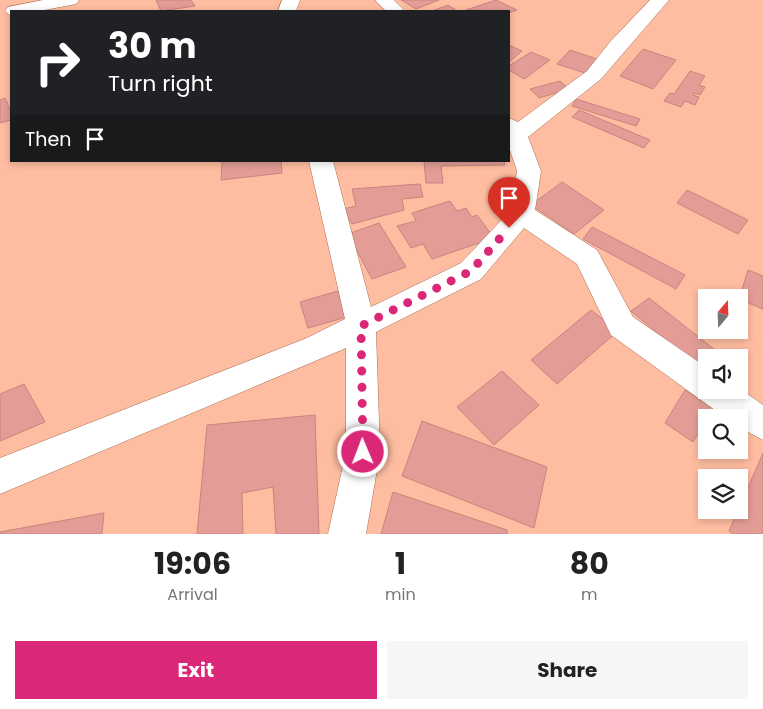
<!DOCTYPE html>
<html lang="en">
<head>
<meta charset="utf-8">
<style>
  body { margin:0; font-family:Poppins,sans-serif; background:#f6f6f6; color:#222; height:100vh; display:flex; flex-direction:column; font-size:19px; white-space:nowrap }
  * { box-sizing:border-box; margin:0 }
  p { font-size:16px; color:#767676 }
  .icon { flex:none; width:28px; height:28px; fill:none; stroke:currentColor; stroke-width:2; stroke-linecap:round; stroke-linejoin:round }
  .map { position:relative; height:534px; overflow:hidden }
  .details { display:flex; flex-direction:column; background:#fff; flex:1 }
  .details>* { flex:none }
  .top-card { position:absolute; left:10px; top:10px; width:500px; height:152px; border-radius:0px; box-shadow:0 2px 8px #0003; background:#202124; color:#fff; overflow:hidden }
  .needle { width:32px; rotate:19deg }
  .tools { position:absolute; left:698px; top:289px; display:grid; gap:10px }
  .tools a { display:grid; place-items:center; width:50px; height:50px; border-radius:0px; background:#fff; box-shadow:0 2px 8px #0003; font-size:25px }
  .pin { position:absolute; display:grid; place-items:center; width:42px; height:42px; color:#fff; margin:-51px -21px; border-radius:50% 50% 50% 0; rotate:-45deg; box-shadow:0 0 5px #0007 }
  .pin .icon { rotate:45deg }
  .me { position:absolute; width:55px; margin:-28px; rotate:359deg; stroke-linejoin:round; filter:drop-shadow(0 0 4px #0008) }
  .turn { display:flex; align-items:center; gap:18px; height:105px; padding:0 15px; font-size:22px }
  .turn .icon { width:65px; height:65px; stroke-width:2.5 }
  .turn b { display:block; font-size:35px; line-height:42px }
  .then { display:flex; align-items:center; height:48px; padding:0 15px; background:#0003; gap:10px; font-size:19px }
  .eta { display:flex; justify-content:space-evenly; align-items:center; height:85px; text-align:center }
  .eta b { font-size:30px; font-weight:700; line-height:35px }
  .primary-button { display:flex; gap:10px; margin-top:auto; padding:10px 15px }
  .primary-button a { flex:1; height:58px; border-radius:0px; background:#db2777; color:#fff; font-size:20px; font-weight:700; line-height:58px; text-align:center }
  .primary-button a+a { background:#f6f6f6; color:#222 }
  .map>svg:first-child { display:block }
  .building { fill:#e39d96; stroke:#c7847e }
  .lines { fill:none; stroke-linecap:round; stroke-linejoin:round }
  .street-casing { stroke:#aa6f54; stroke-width:1 }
  .secondary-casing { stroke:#aa6f54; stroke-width:1 }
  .street { fill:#fff; fill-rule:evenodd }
  .secondary { fill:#fff; fill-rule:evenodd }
  .route { stroke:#db2777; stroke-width:9; stroke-dasharray:0 16.2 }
</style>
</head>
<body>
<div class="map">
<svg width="763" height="534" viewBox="0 0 763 534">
  <rect width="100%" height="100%" fill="#febda0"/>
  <path class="building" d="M 156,0 L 191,0 L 195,6 L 161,11 Z
    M 401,0 L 439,0 L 416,9 Z
    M 496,0 L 517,10 L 509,13 L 509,11 L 466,10 Z
    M 448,5 L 457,11 L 432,11 Z
    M 509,45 L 522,51 L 509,62 Z
    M 643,49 L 676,60 L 653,89 L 620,76 Z
    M 570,50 L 597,59 L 585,73 L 557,64 Z
    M 531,52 L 550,60 L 524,79 L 509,70 L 509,66 Z
    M 690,71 L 705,76 L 699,85 L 705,87 L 700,95 L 694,93 L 693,95 L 699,97 L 695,105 L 685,101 L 681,107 L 664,101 L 670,93 L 674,94 Z
    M 560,81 L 569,89 L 539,98 L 530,89 Z
    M 5,98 L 11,112 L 11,120 L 0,123 L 0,100 Z
    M 576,99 L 640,119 L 636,126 L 572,106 Z
    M 579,110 L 650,140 L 644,148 L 572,117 Z
    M 222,161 L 281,161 L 282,173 L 221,180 Z
    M 424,161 L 504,161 L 505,165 L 441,166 L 443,183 L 426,183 Z
    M 562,182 L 604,210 L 574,234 L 531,205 Z
    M 420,184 L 423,197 L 402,199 L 404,210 L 352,224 L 343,209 L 356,206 L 352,189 Z
    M 687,190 L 748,220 L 738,234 L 677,203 Z
    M 450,201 L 457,211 L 466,208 L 472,217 L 477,215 L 494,238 L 432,259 L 423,244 L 411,248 L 397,226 L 416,221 L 412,213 Z
    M 379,223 L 406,267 L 372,279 L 348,234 Z
    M 592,227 L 685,275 L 676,289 L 583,239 Z
    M 748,270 L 763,276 L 763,309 L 739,299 Z
    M 338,291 L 347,317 L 308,328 L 300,302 Z
    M 649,298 L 714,349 L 696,365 L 631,311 Z
    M 591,310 L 618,331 L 557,384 L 531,360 Z
    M 502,371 L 539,405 L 494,445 L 457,407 Z
    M 24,384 L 45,422 L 0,441 L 0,394 Z
    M 685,390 L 713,409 L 693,442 L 665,423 Z
    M 315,415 L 319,534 L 276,534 L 273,487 L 242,493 L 243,534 L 197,534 L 207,425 Z
    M 422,421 L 547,467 L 534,528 L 402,476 Z
    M 763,453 L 763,534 L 733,534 L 729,531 Z
    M 393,492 L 507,530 L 507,534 L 381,534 Z
    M 104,513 L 102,534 L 0,534 L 0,532 Z"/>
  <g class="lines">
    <defs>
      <path id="street" d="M 282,0 L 300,0 L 296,11 L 278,11 Z
        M 375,0 L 394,0 L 405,11 L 386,11 Z
        M 650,0 L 669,0 L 601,79 L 528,137 L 541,171 L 535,210 L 597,250 L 633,317 L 706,367 L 706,390 L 739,388 L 763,405 L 763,440 L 739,427 L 739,418 L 726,418 L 611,335 L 577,264 L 524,228 L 481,279 L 376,332 L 380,452 L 366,534 L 328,534 L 346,452 L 346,348 L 0,494 L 0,458 L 307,338 L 345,319 L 309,161 L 333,161 L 371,307 L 461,263 L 510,211 L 517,171 L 509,147 L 509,118 L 518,122 L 587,71 L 610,42 Z"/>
      <path id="secondary" d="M 43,0 L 79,0 L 76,4 L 39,11 L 11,11 L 11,16 L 5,11 L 8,7 Z"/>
    </defs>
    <use href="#street" class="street-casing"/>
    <use href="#secondary" class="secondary-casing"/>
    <use href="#street" class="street"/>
    <use href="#secondary" class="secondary"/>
  </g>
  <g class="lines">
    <path class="route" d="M 363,452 L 361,326 L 471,271 L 509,228"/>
  </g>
</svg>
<div class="tools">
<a><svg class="needle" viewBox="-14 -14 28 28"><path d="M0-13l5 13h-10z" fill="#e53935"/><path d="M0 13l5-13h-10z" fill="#767676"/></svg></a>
<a><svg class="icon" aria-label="sound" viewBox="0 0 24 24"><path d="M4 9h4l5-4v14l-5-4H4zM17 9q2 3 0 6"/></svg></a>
<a><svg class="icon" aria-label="search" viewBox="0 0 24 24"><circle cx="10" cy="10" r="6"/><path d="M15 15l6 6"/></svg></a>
<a><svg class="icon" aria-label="layers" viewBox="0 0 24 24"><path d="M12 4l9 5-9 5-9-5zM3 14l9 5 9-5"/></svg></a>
</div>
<div class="pin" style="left:509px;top:228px;background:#d93025"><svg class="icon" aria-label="arrive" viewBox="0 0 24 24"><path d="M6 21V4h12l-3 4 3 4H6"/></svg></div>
<svg class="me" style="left:363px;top:452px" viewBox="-20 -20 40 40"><circle r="17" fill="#db2777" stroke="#fff" stroke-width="3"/><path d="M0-11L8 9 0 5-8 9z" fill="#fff"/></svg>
<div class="top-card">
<div class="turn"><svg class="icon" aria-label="right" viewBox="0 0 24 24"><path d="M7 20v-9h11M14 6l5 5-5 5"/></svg><div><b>30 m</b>Turn right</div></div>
<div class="then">Then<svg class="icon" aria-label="arrive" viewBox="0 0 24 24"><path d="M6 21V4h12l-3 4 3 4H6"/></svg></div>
</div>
</div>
<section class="details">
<div class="eta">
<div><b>19:06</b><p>Arrival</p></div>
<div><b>1</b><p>min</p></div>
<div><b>80</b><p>m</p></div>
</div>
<div class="primary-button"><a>Exit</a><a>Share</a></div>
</section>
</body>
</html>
